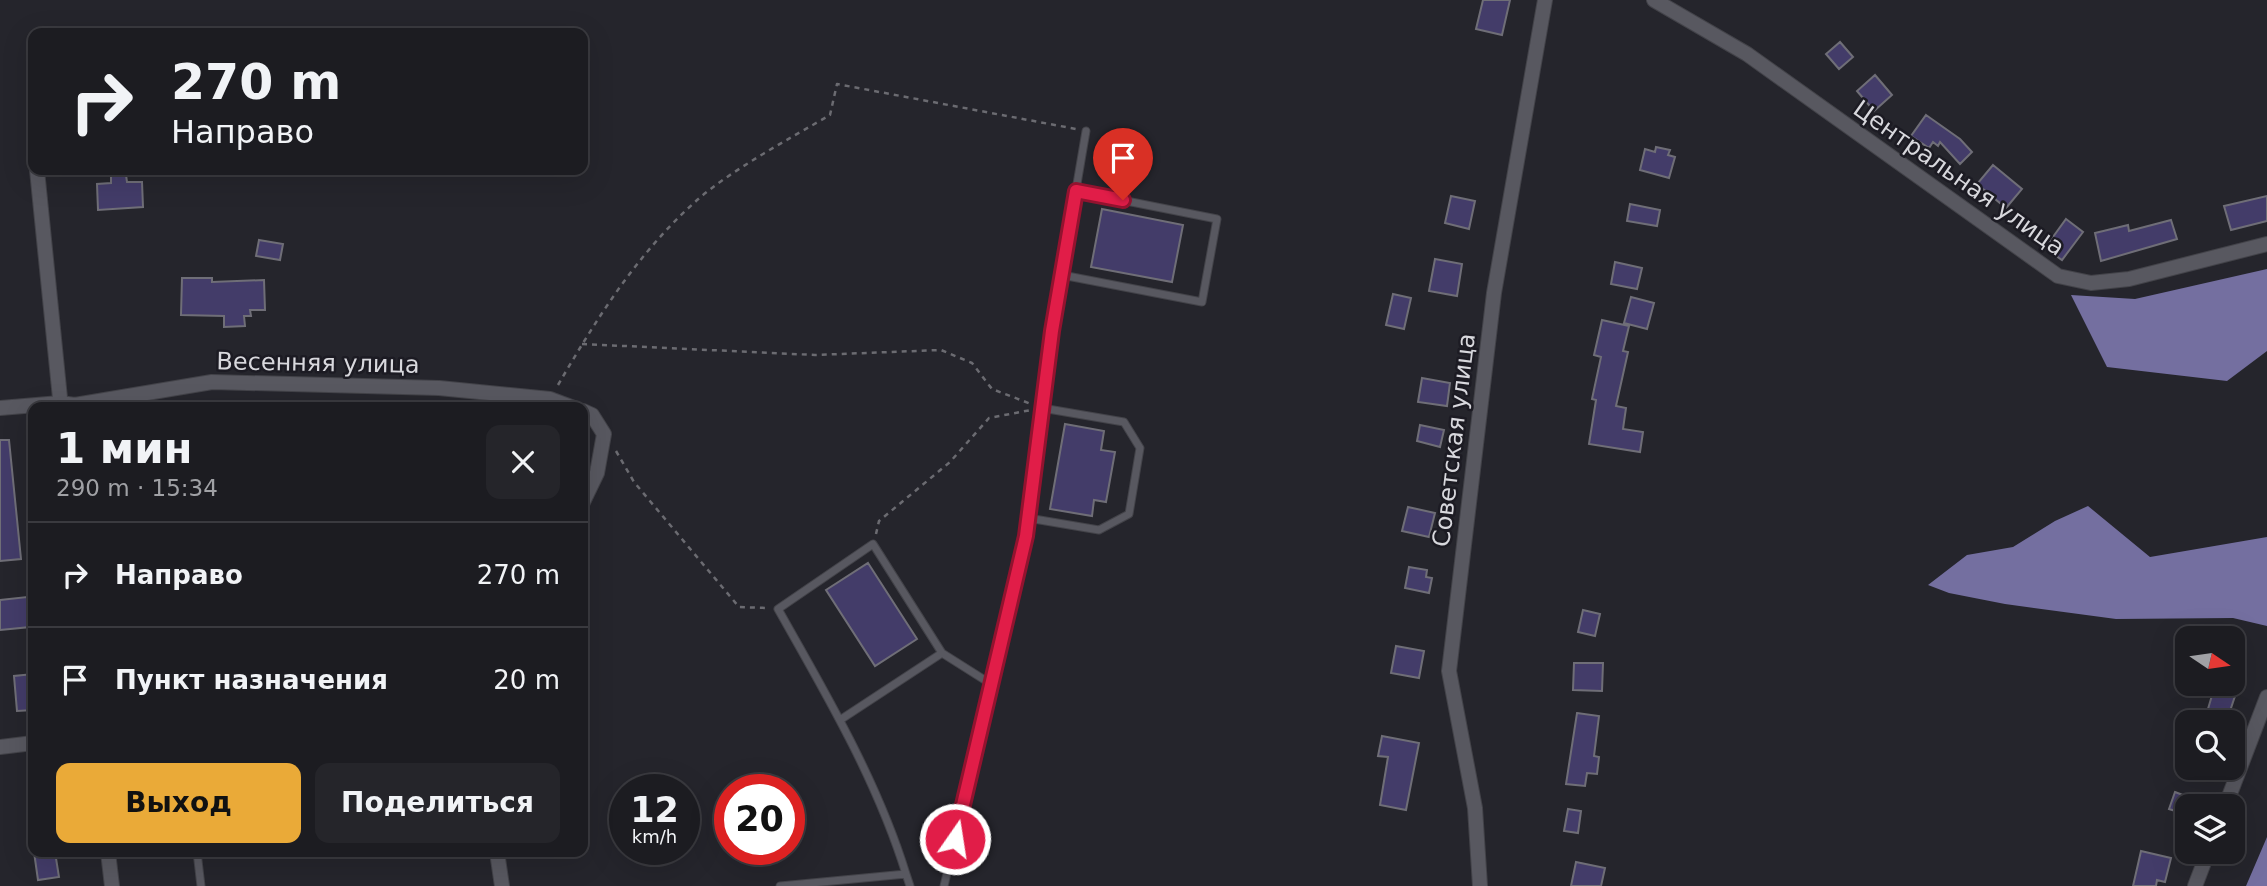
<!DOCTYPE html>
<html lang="ru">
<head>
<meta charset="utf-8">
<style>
  body { margin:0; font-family:"DejaVu Sans",sans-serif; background:#25252a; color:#f1f3f6; height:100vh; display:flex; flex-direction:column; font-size:26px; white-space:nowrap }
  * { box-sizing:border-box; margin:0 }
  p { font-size:23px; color:#a0a1a5 }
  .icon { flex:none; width:38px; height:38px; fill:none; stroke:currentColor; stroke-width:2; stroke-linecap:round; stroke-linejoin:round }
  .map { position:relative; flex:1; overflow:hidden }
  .drawer { position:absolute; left:28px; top:402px; width:560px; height:455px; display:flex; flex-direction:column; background:#1c1c21; border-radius:14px; box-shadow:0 7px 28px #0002,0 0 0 2px #3a3a3f }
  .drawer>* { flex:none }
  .top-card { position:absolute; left:28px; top:28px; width:560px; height:147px; border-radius:14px; box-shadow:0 7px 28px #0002,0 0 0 2px #3a3a3f; background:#1c1c21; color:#f1f3f6; overflow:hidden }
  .needle { width:46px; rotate:103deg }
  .controls { position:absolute; left:2175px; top:626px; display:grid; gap:14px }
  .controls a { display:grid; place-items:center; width:70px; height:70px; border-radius:14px; background:#1c1c21; box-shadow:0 7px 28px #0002,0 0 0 2px #3a3a3f; font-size:35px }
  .speed { position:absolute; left:609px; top:774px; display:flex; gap:14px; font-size:35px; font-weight:700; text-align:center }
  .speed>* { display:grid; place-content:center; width:91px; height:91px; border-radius:50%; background:#1c1c21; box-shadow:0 7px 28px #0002,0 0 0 2px #3a3a3f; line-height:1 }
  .speed small { font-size:18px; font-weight:400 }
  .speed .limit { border:10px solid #d22; background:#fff; color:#111 }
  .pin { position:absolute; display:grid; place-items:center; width:60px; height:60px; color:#fff; margin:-72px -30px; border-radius:50% 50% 50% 0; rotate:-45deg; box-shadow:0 0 7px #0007 }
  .pin .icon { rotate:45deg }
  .me { position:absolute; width:77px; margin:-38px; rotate:13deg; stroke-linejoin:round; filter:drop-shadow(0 0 5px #0008) }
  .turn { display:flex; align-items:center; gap:24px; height:147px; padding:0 28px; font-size:32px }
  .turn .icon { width:91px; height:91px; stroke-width:2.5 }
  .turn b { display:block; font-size:49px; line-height:60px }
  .round { display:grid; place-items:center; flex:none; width:74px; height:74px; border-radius:14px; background:#25252a }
  .overview { display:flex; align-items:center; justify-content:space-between; height:119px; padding:0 28px }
  h1 { font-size:42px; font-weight:800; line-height:52px }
  .button { display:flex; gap:14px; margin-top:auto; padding:14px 28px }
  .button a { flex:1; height:80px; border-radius:14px; background:#eaaa38; color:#111; font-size:28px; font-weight:800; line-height:80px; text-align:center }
  .button a+a { background:#25252a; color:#f1f3f6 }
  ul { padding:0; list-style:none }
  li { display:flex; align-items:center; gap:21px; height:105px; padding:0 28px; border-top:2px solid #3a3a3f }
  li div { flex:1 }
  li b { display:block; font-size:26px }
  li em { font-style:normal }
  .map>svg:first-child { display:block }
  .water { fill:#746fa0 }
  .building { fill:#433c69; stroke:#6f6e77; stroke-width:2 }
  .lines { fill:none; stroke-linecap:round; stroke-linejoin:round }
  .service-casing { stroke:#434349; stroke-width:9 }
  .minor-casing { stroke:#434349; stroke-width:16 }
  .path { stroke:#6b6b71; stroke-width:2.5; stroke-dasharray:5 5; stroke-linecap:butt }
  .service { stroke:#585860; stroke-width:7 }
  .minor { stroke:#585860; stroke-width:14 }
  .route-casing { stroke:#92132f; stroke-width:18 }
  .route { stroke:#e11d48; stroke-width:12 }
  .labels { text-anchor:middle; stroke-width:5; stroke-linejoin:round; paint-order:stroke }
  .street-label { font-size:24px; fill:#d8d8dd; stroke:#1c1b23 }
</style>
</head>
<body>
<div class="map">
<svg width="2267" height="886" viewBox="0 0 2267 886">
  <rect width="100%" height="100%" fill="#25252c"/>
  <path class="water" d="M 2267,269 L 2267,351 L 2227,381 L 2107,367 L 2071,295 L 2135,299 Z
    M 2088,506 L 2150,557 L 2267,537 L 2267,626 L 2233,618 L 2116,619 L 2005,604 L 1949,593 L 1928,585 L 1967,555 L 2013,547 L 2055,521 Z
    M 2267,837 L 2267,886 L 2246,886 Z"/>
  <path class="building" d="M 1483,0 L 1510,0 L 1502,35 L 1476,29 Z
    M 1840,42 L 1853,57 L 1839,69 L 1826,54 Z
    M 1875,75 L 1892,95 L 1874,111 L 1857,91 Z
    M 1926,115 L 1960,139 L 1972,152 L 1960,164 L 1940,142 L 1938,146 L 1933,142 L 1929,148 L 1911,136 Z
    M 1656,147 L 1670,150 L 1668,155 L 1675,157 L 1669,178 L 1640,170 L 1645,149 L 1655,152 Z
    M 1993,165 L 2022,189 L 2006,208 L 1977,184 Z
    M 126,175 L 127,182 L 142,182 L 143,207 L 98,210 L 97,184 L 111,183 L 111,176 Z
    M 1451,196 L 1475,201 L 1469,229 L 1445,223 Z
    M 2267,196 L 2267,221 L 2231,230 L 2224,206 Z
    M 1630,204 L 1660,210 L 1657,226 L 1627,221 Z
    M 1102,209 L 1183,225 L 1172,282 L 1091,267 Z
    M 2066,219 L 2083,232 L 2062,260 L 2045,248 Z
    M 2171,220 L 2177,239 L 2101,261 L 2095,233 L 2128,225 L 2129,231 Z
    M 259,240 L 283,244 L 280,260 L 256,256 Z
    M 1435,259 L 1462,264 L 1457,296 L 1429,291 Z
    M 1615,262 L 1642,268 L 1637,289 L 1611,284 Z
    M 182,278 L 212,278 L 212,282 L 264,280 L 265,310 L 250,310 L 251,316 L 244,316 L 245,326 L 224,327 L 224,316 L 181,315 Z
    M 1393,294 L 1411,298 L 1404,329 L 1386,325 Z
    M 1631,297 L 1654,303 L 1647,329 L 1624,323 Z
    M 1602,320 L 1629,326 L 1623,351 L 1628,352 L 1616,406 L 1626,408 L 1623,429 L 1643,432 L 1640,452 L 1589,444 L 1596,400 L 1592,399 L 1601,357 L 1594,355 Z
    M 1422,378 L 1450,383 L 1447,406 L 1418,402 Z
    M 1065,424 L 1104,431 L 1101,450 L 1115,452 L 1106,502 L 1094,500 L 1092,516 L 1050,509 Z
    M 1420,425 L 1444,430 L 1440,447 L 1417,441 Z
    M 0,440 L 9,440 L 21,559 L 0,561 Z
    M 1408,507 L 1435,513 L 1429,537 L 1402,531 Z
    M 868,563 L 917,639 L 875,666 L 826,590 Z
    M 1409,567 L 1427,570 L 1426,577 L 1432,578 L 1429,593 L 1405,588 Z
    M 27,597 L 30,627 L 0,630 L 0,600 Z
    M 1583,610 L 1600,614 L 1595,636 L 1578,632 Z
    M 1396,646 L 1424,651 L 1419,678 L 1391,673 Z
    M 1574,663 L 1603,663 L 1602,691 L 1573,690 Z
    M 33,674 L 33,710 L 17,711 L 14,676 Z
    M 2199,684 L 2239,684 L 2226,723 L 2205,719 L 2213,692 L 2199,687 Z
    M 1577,713 L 1599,716 L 1594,756 L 1599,757 L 1597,774 L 1587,773 L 1585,786 L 1566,784 Z
    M 1382,736 L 1419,743 L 1406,810 L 1380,805 L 1388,757 L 1378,756 Z
    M 2175,792 L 2188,797 L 2188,815 L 2169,809 Z
    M 1568,809 L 1581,811 L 1578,833 L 1564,831 Z
    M 2141,851 L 2171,858 L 2165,882 L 2157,880 L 2156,886 L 2133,886 Z
    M 34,852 L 55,852 L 59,877 L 38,880 Z
    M 1576,862 L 1605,868 L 1601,886 L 1571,886 Z"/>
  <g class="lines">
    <defs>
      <path id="service" d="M 1062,275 L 1202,302 L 1217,219 L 1076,191
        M 1028,518 L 1099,530 L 1129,514 L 1140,448 L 1124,422 L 1042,408
        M 942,653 L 991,684
        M 840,720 L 942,653 L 873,544 L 778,609 C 826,694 877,780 906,874
        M 197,852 L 201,886
        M 780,886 L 906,874 L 910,886
        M 944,886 L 1026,536 L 1052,331 L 1086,131"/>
      <path id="minor" d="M 1654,0 L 1747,54 L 2058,276 L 2091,283 L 2129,279 L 2267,244
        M 37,170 L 61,408
        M 0,408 L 60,403 L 75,405 L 212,382 L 439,388 L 550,399 L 574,408
        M 583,411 L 592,415 L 604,434 L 597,473 L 583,502
        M 0,747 L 33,743
        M 2225,807 L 2267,697
        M 108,852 L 112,886
        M 497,852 L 502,886
        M 1480,886 L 1475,808 L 1449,671 L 1494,293 L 1545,0
        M 2195,886 L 2208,852"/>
    </defs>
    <use href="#service" class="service-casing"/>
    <use href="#minor" class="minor-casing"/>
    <path class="path" d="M 582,344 L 815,355 L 941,350 L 972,363 L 992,389 L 1031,404
      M 558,385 C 597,318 637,254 695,202 C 729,171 789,139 830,115 L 837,84 L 1076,129
      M 616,451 L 634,482 L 739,607 L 768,608
      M 876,534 L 879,521 L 950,462 L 989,418 L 1031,410"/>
    <use href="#service" class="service"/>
    <use href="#minor" class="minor"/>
  </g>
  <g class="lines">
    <defs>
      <path id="route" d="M 955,839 L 1026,536 L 1052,331 L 1076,191 L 1123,200"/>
    </defs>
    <use href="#route" class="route-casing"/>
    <use href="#route" class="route"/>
  </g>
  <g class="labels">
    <g class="street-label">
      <text transform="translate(1959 178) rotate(35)" y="8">Центральная улица</text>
      <text transform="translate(318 363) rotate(1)" y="8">Весенняя улица</text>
      <text transform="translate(1454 440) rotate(-83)" y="8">Советская улица</text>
    </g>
  </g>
</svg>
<div class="controls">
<a><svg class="needle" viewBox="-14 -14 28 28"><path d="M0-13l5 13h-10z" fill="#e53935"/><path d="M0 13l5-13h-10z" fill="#a0a1a5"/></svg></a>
<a><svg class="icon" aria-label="search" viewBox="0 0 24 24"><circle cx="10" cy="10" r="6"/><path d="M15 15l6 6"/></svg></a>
<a><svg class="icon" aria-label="layers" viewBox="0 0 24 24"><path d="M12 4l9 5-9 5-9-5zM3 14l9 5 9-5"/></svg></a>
</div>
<div class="speed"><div>12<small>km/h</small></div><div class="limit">20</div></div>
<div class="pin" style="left:1123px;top:200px;background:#d93025"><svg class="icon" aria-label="arrive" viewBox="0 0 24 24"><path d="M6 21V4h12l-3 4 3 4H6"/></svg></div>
<svg class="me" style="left:955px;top:839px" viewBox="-20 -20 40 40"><circle r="17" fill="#e11d48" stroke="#fff" stroke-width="3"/><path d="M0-11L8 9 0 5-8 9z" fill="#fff"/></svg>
<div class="top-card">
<div class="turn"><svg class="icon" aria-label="right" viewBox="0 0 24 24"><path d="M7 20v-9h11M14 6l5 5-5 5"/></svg><div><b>270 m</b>Направо</div></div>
</div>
<section class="drawer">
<div class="overview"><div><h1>1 мин</h1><p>290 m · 15:34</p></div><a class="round"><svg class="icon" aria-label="close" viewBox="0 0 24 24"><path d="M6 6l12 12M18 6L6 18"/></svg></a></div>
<ul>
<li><svg class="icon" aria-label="right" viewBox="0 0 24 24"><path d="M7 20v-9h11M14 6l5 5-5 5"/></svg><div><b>Направо</b></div><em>270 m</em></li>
<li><svg class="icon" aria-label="arrive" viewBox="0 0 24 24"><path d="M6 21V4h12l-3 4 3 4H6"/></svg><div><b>Пункт назначения</b></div><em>20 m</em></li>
</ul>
<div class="button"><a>Выход</a><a>Поделиться</a></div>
</section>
</div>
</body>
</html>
